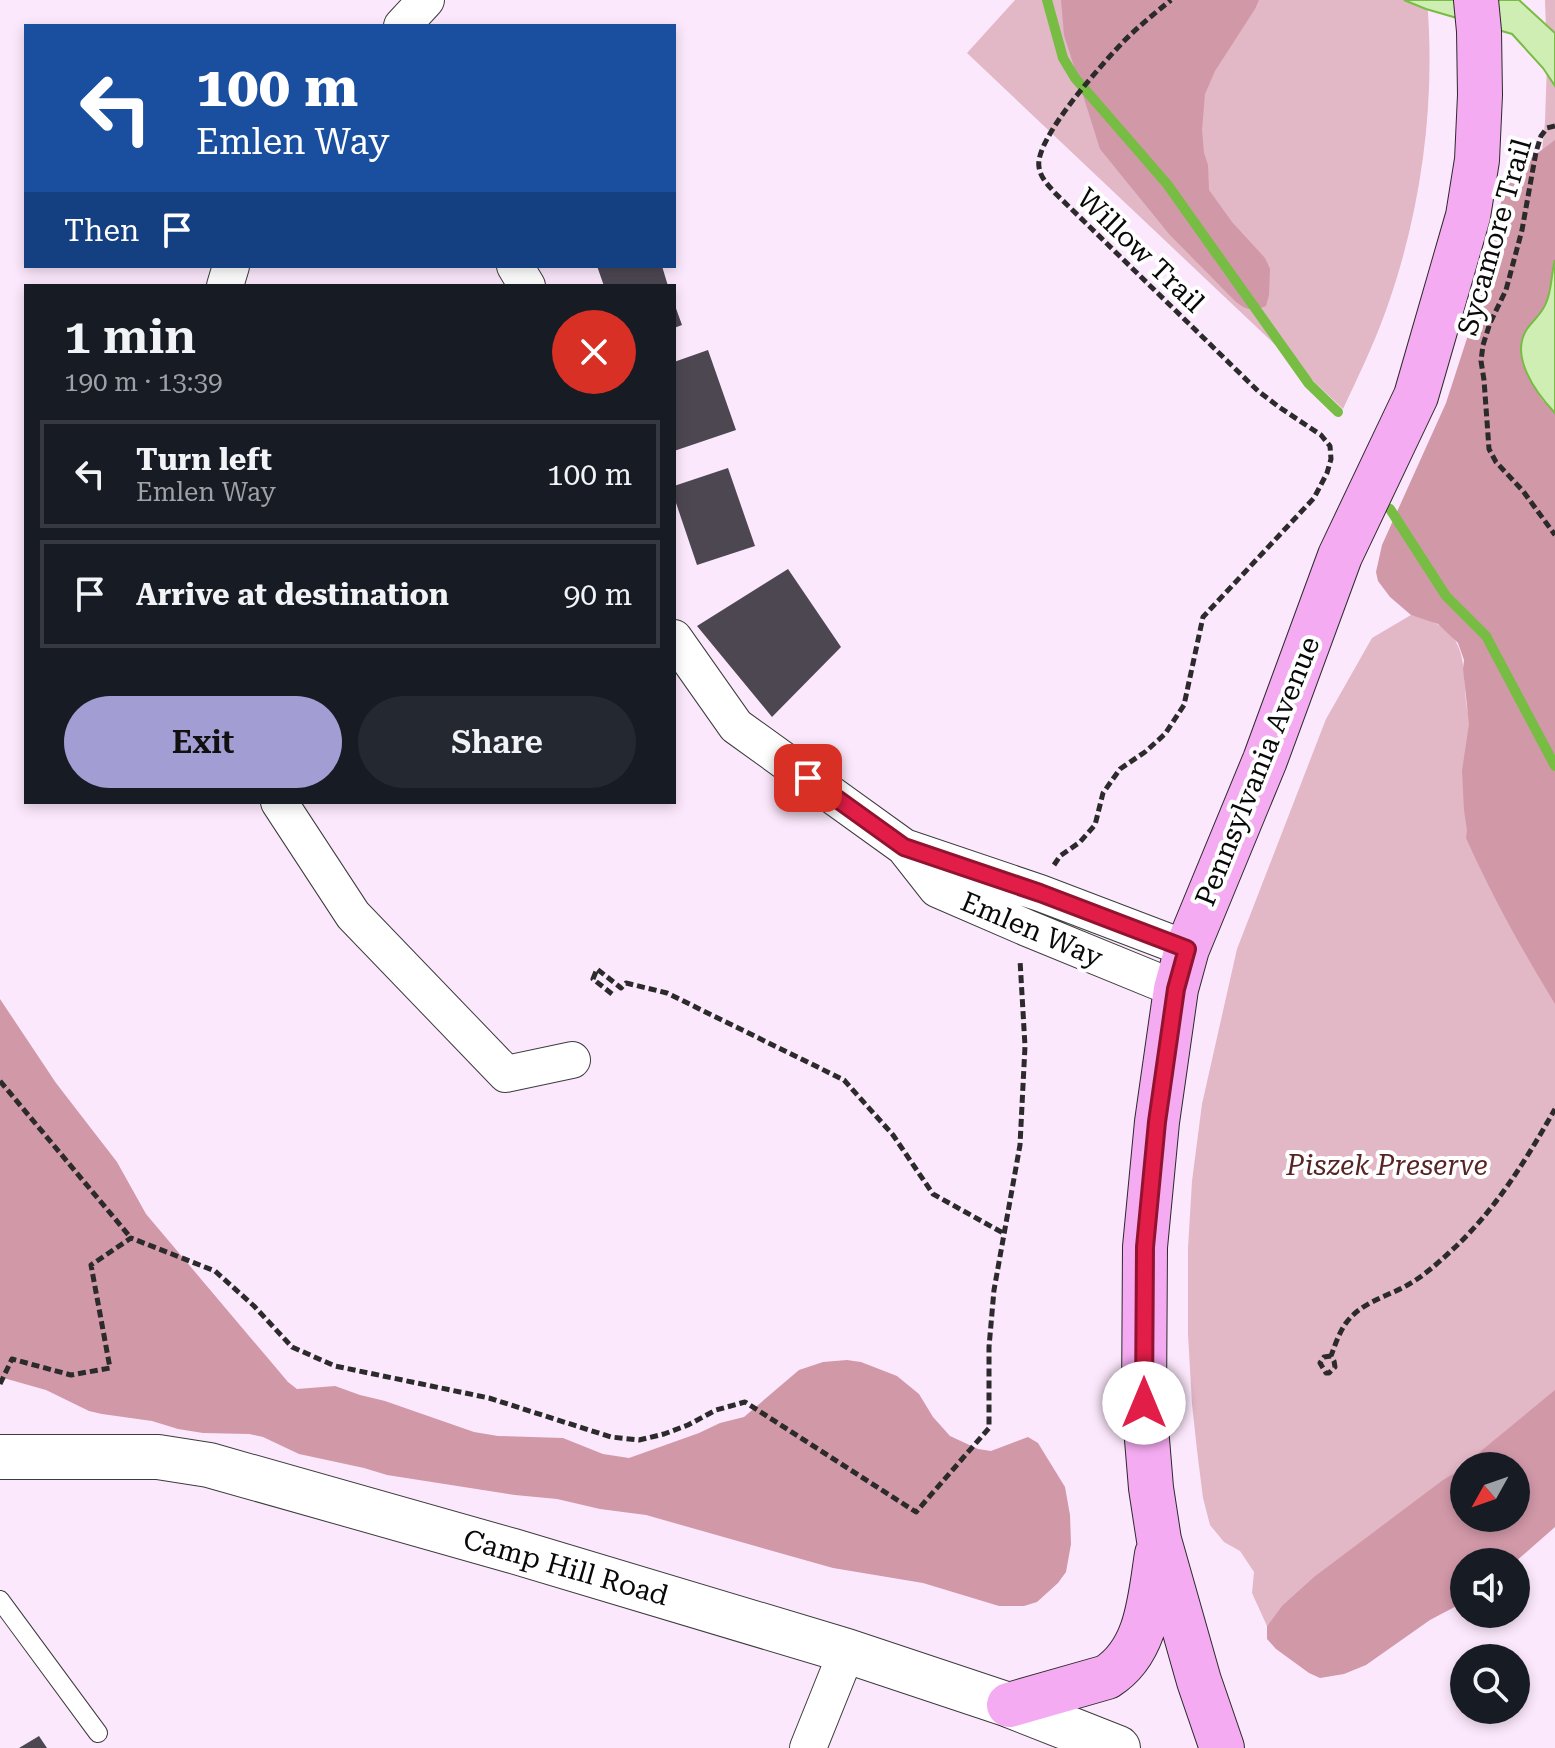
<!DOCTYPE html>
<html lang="en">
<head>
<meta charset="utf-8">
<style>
  body { margin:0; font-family:"Roboto Serif",serif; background:#242831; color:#f1f3f6; height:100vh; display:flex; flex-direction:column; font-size:30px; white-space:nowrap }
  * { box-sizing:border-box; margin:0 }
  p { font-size:26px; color:#9ea1a6 }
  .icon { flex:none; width:44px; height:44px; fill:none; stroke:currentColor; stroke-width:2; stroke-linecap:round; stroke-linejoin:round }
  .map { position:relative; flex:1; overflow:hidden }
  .drawer { position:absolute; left:24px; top:284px; width:652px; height:520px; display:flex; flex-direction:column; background:#171b24; border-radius:0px; box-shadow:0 4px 12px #0003 }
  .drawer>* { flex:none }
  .guide { position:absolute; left:24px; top:24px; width:652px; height:244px; border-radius:0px; box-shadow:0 4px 12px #0003; background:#1a4fa0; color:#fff; overflow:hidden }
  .needle { width:52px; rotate:230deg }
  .fabs { position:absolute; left:1450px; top:1452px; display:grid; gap:16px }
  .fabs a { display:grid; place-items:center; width:80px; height:80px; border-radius:50%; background:#171b24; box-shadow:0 4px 12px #0003; font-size:40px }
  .pin { position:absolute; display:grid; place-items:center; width:68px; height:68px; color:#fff; margin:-34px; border-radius:16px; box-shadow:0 4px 12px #0006 }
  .me { position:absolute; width:88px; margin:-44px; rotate:0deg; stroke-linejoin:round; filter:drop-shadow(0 0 6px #0008) }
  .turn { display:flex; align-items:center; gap:28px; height:168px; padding:0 40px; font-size:36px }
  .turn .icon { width:104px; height:104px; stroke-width:2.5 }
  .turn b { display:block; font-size:56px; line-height:68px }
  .then { display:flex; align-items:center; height:76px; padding:0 40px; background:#0003; gap:16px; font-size:30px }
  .round { display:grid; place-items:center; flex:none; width:84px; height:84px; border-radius:42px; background:#242831 }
  .head { display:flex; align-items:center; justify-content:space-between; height:136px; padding:0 40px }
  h1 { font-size:48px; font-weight:600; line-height:60px }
  .cta { display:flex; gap:16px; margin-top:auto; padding:16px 40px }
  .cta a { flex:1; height:92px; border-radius:48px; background:#a29dd3; color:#111; font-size:32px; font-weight:600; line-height:92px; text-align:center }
  .cta a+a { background:#242831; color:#f1f3f6 }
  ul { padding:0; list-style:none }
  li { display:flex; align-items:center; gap:24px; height:108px; margin:0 16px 12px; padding:0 24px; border:4px solid #363941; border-radius:0px }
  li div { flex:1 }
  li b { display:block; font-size:30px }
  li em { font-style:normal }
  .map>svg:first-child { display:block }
  .green { fill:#e2b7c6 }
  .forest { fill:#d198a8; fill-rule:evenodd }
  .water { fill:#ceeeb3; stroke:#77bc43; stroke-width:2 }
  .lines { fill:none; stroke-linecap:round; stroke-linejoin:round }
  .stream { stroke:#77bc43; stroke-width:10 }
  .building { fill:#4d4751 }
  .service-casing { stroke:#3c3c3c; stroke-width:20 }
  .minor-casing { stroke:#3c3c3c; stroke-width:38 }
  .tertiary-casing { stroke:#3c3c3c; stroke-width:46 }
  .secondary-casing { stroke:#2b2b2b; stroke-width:46 }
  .path { stroke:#2b2b2b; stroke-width:5; stroke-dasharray:8 4; stroke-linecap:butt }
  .service { stroke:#fff; stroke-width:18 }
  .minor { stroke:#fff; stroke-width:36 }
  .tertiary { stroke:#fff; stroke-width:44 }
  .secondary { stroke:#f5abf1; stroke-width:44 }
  .route-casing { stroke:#92132f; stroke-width:20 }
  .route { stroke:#e11d48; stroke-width:14 }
  .labels { text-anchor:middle; stroke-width:8; stroke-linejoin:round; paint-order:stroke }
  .street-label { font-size:28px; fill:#090909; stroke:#fff }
  .park-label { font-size:28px; font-style:italic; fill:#582324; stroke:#fff }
</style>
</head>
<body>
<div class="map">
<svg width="1555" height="1748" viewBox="0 0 1555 1748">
  <rect width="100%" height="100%" fill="#fce8fc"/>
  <path class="green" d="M 1015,0 L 1427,0 C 1436,105 1421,214 1385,313 C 1373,346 1358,377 1343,409 L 967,53 Z
    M 1545,0 L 1555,0 L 1555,1395 L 1281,1608 L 1267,1626 L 1252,1593 L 1254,1572 L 1240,1551 L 1224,1542 L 1210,1525 L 1203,1498 L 1197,1450 L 1192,1404 L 1188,1334 L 1188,1248 L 1192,1181 L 1202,1104 L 1237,949 L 1326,719 L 1372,638 L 1411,615 C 1419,617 1428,619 1435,623 C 1472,641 1461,679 1468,712 L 1539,181 L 1545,122 L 1547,62 Z"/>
  <path class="forest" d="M 1061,0 L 1259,0 L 1255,9 L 1215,71 L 1205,94 L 1202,130 L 1204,153 L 1208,165 L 1209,190 L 1232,222 L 1265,258 L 1270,269 L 1269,295 L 1266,306 C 1252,312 1245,310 1234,300 L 1169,234 L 1100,149 L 1064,35 Z
    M 1555,140 L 1555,260 L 1548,300 L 1542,312 L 1527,330 L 1521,358 L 1541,399 L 1555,413 L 1555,1004 C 1522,950 1492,896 1466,838 L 1467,830 L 1464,810 L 1462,771 L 1469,724 L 1463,669 L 1464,660 L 1458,643 L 1438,624 L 1411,615 L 1390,597 L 1378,581 L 1376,572 L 1382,545 L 1446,403 L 1482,292 L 1498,213 L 1507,182 L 1519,167 Z
    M 0,999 L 56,1083 L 117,1162 L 146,1214 L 288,1382 L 297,1389 L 335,1386 L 360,1395 L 385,1401 L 474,1432 L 498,1436 L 563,1438 L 603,1454 L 629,1458 L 699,1433 L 720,1423 L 744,1417 L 799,1370 L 823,1362 L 847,1360 L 861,1362 L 897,1376 L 919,1394 L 933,1417 L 950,1436 L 978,1449 L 991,1451 L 1028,1437 L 1038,1443 L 1065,1487 L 1070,1515 L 1071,1544 L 1066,1572 L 1058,1583 L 1037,1602 L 1024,1606 L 999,1606 L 923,1583 L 833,1568 L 646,1515 L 600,1509 L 557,1499 L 515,1495 L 387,1475 L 364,1468 L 299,1454 L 263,1437 L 249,1434 L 203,1433 L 178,1429 L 152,1421 L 102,1414 L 89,1411 L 46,1390 L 0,1377 Z
    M 1555,1390 L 1555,1527 L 1515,1562 L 1464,1562 L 1464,1602 L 1430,1620 L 1366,1665 L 1344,1674 L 1320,1678 L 1309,1673 L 1276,1649 L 1267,1639 L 1267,1626 L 1282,1606 L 1314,1577 L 1443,1480 L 1453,1474 ZM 1516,1466 L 1516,1518 L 1464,1518 L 1464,1466 Z"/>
  <path class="water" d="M 1404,0 L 1519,0 L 1555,33 L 1555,86 L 1543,68 L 1512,34 L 1426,9 Z
    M 1555,260 L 1555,413 C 1536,393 1509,356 1527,329 C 1533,320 1542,314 1546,303 C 1552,290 1551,274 1555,260 Z"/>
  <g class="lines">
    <path class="stream" d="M 1047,0 L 1063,58 L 1075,78 L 1167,184 L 1309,384 L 1338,412
      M 1390,509 L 1446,596 L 1486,636 L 1555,766"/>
  </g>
  <path class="building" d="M 597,266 L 662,266 L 668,286 L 604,286 Z
    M 674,303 L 682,325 L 674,328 Z
    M 708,350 L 736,430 L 674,451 L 674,362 Z
    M 728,468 L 755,546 L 697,565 L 674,497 L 674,486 Z
    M 788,569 L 841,647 L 772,717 L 697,626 Z
    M 39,1736 L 47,1748 L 19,1748 Z"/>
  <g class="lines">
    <defs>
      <path id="service" d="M 0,1600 L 98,1733"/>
      <path id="minor" d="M 402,26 L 426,0
        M 515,266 L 527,286
        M 225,286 L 231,266
        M 674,638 L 736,726 L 904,847 L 937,889 L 1027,928 L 1176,989
        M 279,802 L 353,915 L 506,1074 L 572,1060
        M 904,847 L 1040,893 L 1187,949
        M 808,1748 L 847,1651"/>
      <path id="tertiary" d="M 0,1457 L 158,1457 L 209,1465 L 513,1551 L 847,1651 L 1009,1705 L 1118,1748"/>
      <path id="secondary" d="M 1009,1705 L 1107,1677 C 1148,1651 1150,1598 1157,1554
        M 1222,1748 L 1199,1681 L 1159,1540 L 1151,1488 L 1144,1403 L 1145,1247 L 1157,1122 L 1176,989 L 1187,949 L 1265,760 L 1340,556 L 1416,396 L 1468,216 L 1477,160 L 1480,95 L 1479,31 L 1476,0"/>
    </defs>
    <use href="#service" class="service-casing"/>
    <use href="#minor" class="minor-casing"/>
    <use href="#tertiary" class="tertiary-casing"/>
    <use href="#secondary" class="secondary-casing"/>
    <path class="path" d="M 1555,126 L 1547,128 L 1541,136 L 1536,152 L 1522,230 L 1506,290 L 1490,323 L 1483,345 L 1481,361 L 1484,380 L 1489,449 L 1496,462 L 1523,491 L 1555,535
      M 1054,865 L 1060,856 L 1080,842 L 1095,825 L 1103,793 L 1120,769 L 1145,752 L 1165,734 L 1184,705 L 1203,617 L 1314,498 L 1327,473 L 1331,459 L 1330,446 L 1321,435 L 1279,407 L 1258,391 L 1055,193 C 1048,185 1040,177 1039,167 C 1034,139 1104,62 1124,41 C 1139,26 1155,13 1171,0
      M 612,994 L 593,979 L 597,969 L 621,988 L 626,983 L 667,993 L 844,1080 L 893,1135 L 933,1194 L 1003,1233
      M 0,1081 L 131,1238
      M 1331,1356 L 1324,1357 L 1320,1363 L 1326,1373 L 1329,1373 L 1335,1367 L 1334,1361 L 1331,1356 C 1335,1345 1339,1333 1346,1323 C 1360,1304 1382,1298 1402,1288 C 1420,1279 1436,1265 1451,1251 C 1495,1211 1526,1160 1555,1109
      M 0,1384 L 12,1359 L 71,1375 L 110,1368 L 91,1265 L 131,1238 L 215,1271 L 254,1306 L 292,1347 L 335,1366 L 489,1398 L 611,1437 L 639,1440 L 664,1434 L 688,1425 L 716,1410 L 745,1402 L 916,1512 L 989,1428 L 989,1347 L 994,1290 L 1020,1145 L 1025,1046 L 1020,960"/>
    <use href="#service" class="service"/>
    <use href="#minor" class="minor"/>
    <use href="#tertiary" class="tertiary"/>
    <use href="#secondary" class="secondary"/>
  </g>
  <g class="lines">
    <defs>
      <path id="route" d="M 808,778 L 904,847 L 1040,893 L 1187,949 L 1176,989 L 1157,1122 L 1145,1247 L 1144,1403"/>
    </defs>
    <use href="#route" class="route-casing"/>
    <use href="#route" class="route"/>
  </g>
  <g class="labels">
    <g class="street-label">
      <text transform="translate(1494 237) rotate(-74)" y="10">Sycamore Trail</text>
      <text transform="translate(1141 250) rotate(44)" y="10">Willow Trail</text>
      <text transform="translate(1257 771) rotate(-68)" y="10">Pennsylvania Avenue</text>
      <text transform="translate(1032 929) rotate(23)" y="10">Emlen Way</text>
      <text transform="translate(566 1567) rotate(16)" y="10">Camp Hill Road</text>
    </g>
    <g class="park-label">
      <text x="1387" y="1175">Piszek Preserve</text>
    </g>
  </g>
</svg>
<div class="fabs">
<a><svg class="needle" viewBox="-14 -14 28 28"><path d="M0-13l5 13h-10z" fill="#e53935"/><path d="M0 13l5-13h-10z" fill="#9ea1a6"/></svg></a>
<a><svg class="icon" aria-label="sound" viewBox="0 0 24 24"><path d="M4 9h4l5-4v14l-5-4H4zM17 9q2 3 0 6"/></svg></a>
<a><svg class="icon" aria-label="search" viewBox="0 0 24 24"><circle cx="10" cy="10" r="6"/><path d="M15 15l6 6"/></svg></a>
</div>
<div class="pin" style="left:808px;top:778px;background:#d93025"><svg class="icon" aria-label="arrive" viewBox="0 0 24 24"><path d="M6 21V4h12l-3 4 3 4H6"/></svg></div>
<svg class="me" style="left:1144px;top:1403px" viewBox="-20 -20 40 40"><circle r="19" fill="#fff"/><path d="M0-13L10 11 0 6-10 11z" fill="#e11d48"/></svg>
<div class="guide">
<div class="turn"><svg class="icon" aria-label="left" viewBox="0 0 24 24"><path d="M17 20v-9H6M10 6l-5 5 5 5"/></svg><div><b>100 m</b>Emlen Way</div></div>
<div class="then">Then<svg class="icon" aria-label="arrive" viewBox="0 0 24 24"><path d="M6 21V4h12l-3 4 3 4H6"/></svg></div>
</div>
<section class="drawer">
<div class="head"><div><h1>1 min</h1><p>190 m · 13:39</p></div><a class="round" style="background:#d93025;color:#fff"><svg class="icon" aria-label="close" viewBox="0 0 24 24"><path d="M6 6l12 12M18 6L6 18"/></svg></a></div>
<ul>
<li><svg class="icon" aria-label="left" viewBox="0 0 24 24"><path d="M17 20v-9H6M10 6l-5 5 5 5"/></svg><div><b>Turn left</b><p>Emlen Way</p></div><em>100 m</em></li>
<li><svg class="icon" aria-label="arrive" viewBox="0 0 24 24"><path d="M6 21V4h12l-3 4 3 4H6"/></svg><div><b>Arrive at destination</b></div><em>90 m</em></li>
</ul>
<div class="cta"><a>Exit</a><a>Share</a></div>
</section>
</div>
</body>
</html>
